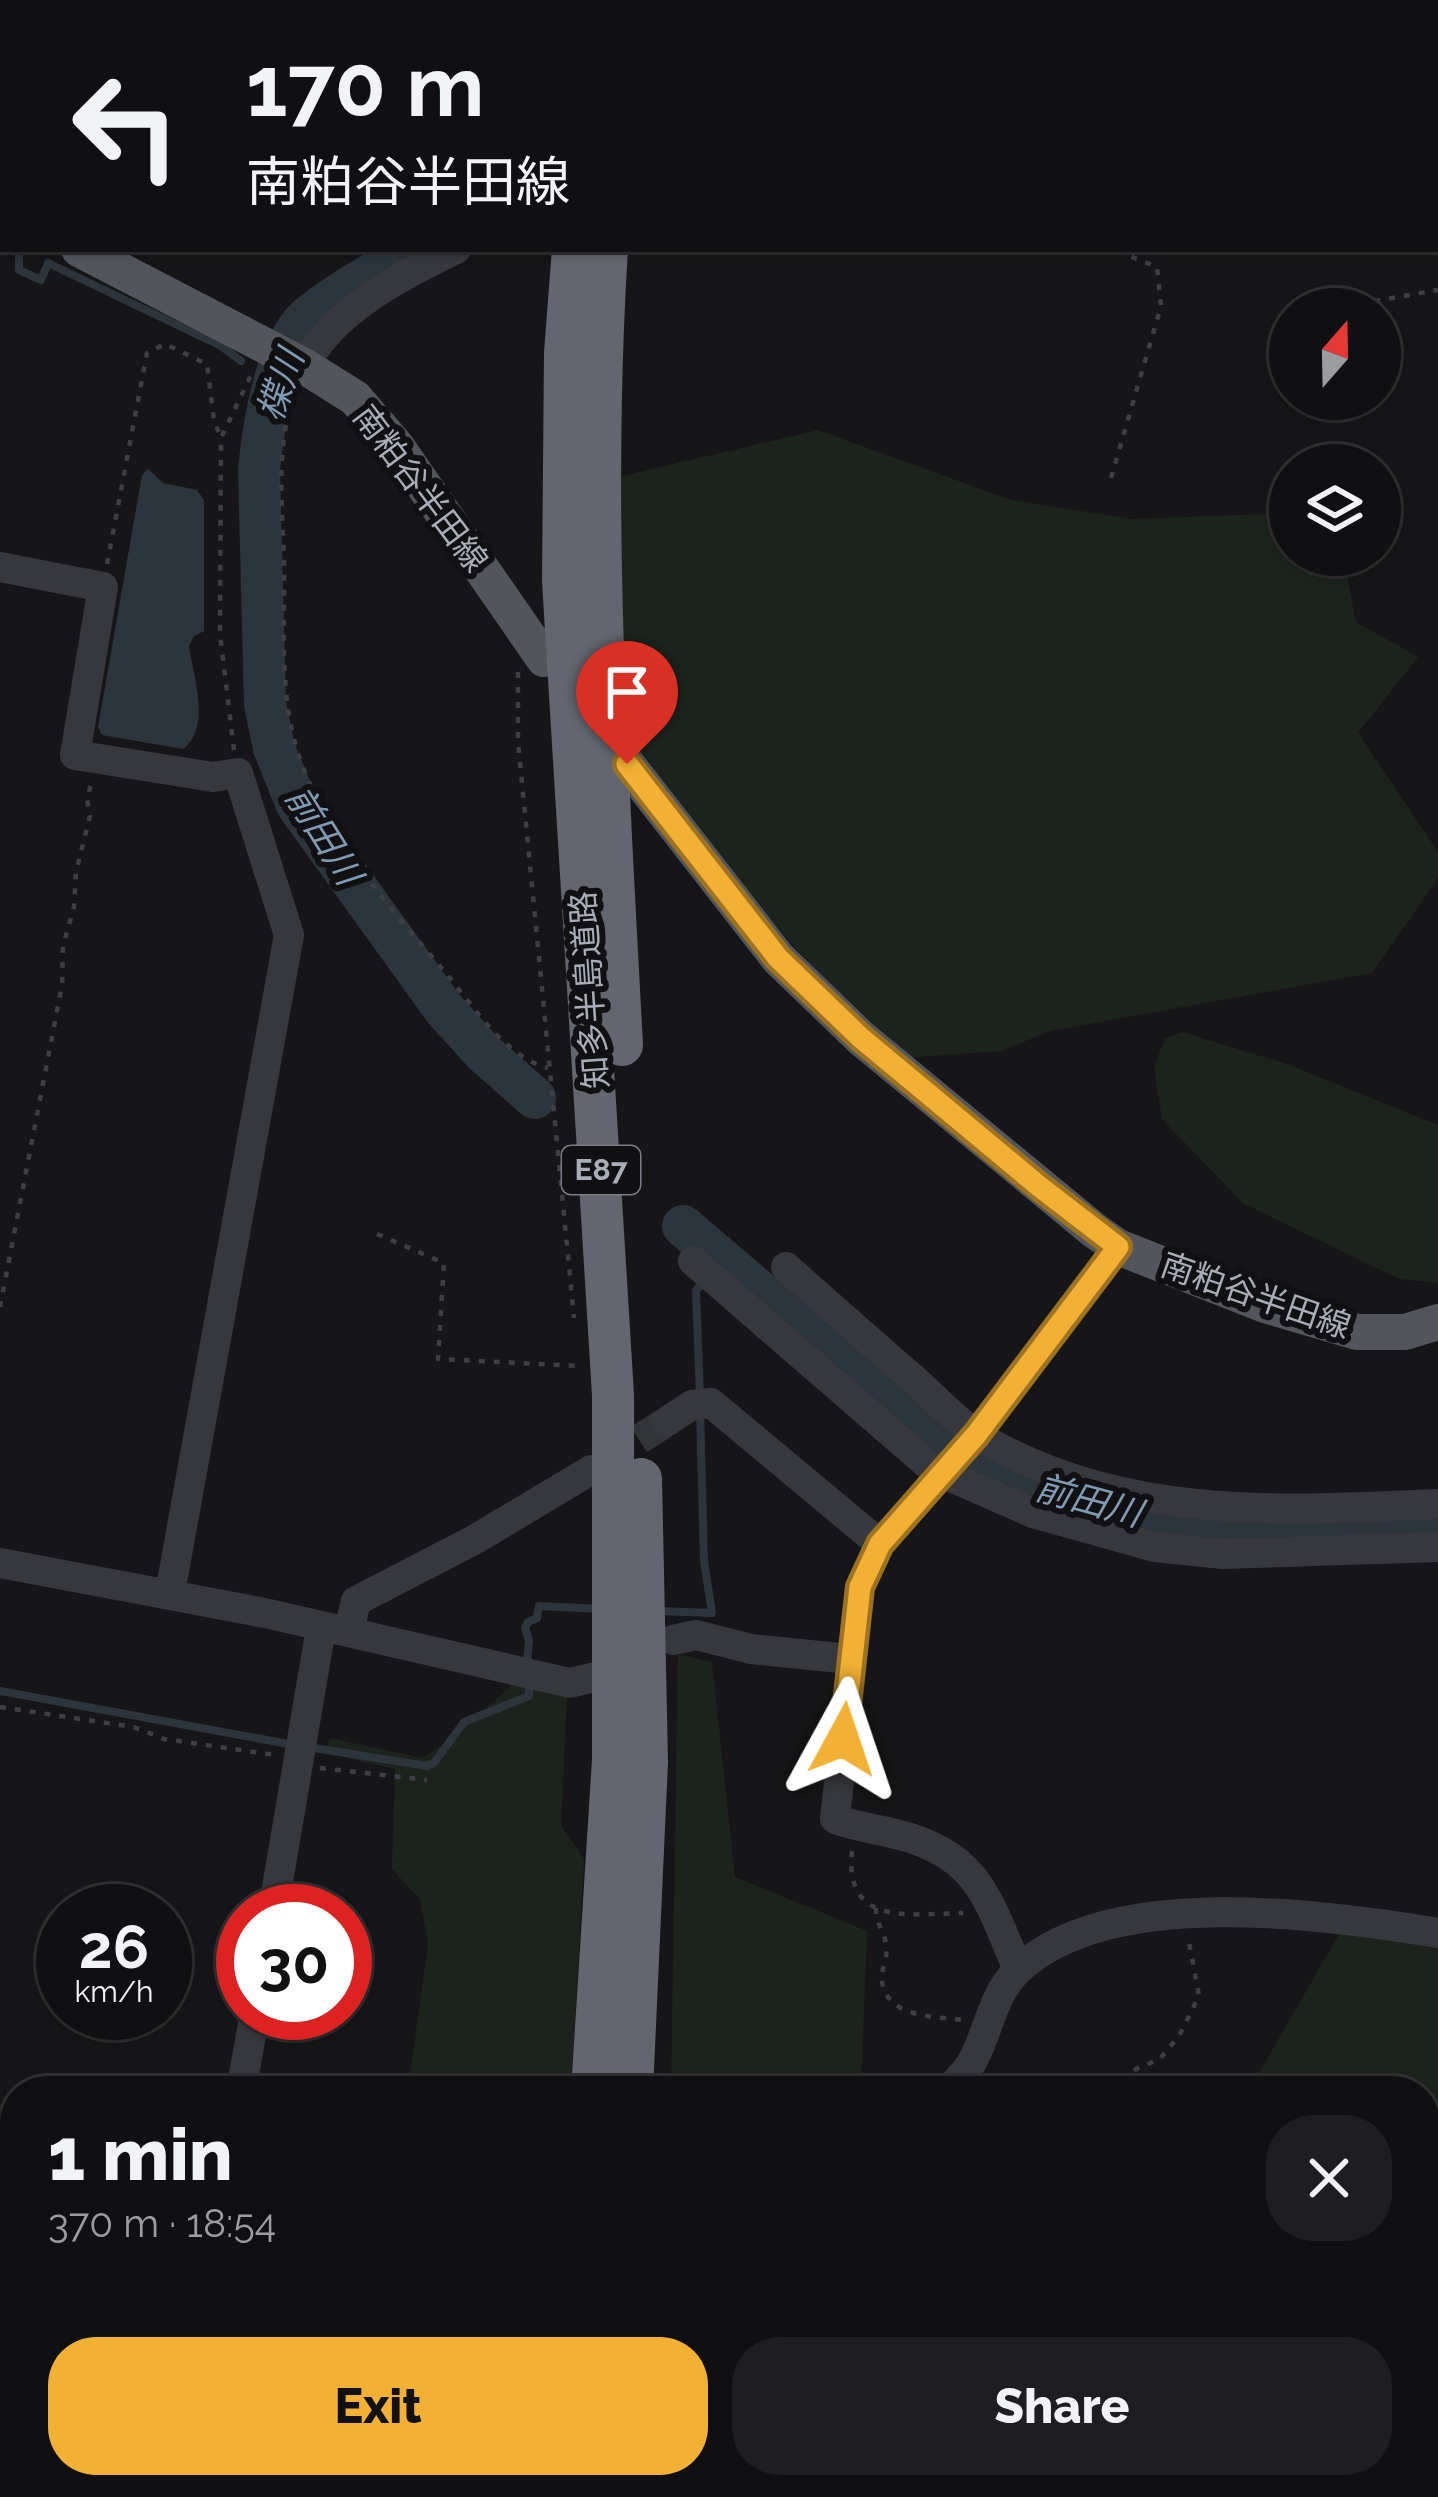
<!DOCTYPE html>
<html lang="en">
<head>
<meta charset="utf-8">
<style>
  body { margin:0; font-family:Raleway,"Noto Sans JP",sans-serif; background:#1e1e20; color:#f1f3f6; height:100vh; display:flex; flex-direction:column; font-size:45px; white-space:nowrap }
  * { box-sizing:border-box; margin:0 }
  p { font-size:39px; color:#9c9d9f }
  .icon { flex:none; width:66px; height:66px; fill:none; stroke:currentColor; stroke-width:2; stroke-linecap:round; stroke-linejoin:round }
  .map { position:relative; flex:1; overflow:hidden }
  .details { position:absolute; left:0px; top:2076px; width:1440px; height:423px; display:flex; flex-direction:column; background:#101012; border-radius:48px 48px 0 0; box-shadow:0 3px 9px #0004,0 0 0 3px #303032 }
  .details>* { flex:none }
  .top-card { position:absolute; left:0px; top:0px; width:1440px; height:252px; box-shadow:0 3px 9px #0004,0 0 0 3px #303032; background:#101012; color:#f1f3f6; overflow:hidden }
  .needle { width:78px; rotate:20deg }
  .controls { position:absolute; left:1269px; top:288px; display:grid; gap:24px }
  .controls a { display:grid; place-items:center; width:132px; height:132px; border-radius:50%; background:#101012; box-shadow:0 3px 9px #0004,0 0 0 3px #303032; font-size:60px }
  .speed { position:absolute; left:36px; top:1884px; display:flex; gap:24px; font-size:60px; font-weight:700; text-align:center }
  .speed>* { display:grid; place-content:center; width:156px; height:156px; border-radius:50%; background:#101012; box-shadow:0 3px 9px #0004,0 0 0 3px #303032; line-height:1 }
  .speed small { font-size:30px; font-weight:400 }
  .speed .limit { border:18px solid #d22; background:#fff; color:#111 }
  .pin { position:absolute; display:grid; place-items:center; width:102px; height:102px; color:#fff; margin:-123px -51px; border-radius:50% 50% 50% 0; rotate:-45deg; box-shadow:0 0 12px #0007 }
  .pin .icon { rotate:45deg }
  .me { position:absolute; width:132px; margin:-66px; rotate:5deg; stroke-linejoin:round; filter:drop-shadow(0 0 9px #0008) }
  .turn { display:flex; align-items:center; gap:42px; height:252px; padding:0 48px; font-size:54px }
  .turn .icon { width:156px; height:156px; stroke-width:2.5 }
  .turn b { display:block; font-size:84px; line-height:102px }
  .round { display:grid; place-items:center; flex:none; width:126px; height:126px; border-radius:48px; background:#1e1e20 }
  .overview { display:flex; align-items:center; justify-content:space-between; height:204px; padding:0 48px }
  h1 { font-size:72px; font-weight:800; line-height:90px }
  .cta { display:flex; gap:24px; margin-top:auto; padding:24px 48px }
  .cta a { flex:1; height:138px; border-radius:48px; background:#f2b134; color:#111; font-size:48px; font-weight:800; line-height:138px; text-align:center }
  .cta a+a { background:#1e1e20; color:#f1f3f6 }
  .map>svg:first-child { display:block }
  .green { fill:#1c231d }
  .water { fill:#2c353c }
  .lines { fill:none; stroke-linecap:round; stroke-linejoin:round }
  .stream { stroke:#2c353c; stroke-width:8 }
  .river { stroke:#2c353c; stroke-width:42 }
  .minor-tunnel { stroke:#333438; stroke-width:30; stroke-dasharray:30 15; stroke-linecap:butt }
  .path { stroke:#3d3f44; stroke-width:4.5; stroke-dasharray:6 9; stroke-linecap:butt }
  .minor { stroke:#37383d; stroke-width:30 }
  .major { stroke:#53555c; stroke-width:36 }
  .highway { stroke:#63666e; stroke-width:42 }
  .route-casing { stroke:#9d7322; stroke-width:30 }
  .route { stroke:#f2b134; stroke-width:21 }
  .labels { text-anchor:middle; stroke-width:12; stroke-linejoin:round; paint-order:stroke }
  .shield { fill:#111113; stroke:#7b7e86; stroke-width:3 }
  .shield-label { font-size:30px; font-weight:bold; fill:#a8adb8 }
  .street-label { font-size:33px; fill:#a8adb8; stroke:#111113 }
  .water-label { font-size:36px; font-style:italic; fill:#7f9bb3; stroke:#111113 }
</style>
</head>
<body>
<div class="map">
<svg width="1438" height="2497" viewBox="0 0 1438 2497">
  <rect width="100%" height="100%" fill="#161618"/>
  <path class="green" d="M 818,430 L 1011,500 L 1132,519 L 1290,513 L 1290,555 L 1343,555 L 1356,622 L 1418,657 L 1358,733 L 1438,852 L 1438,878 L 1372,973 L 1050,1031 L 1001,1051 L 904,1058 L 810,965 L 745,889 L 618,721 L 622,476 Z
    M 1182,1032 L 1287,1064 L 1438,1125 L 1438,1283 L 1399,1279 L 1243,1203 L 1162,1119 L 1154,1068 L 1165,1038 Z
    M 678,1654 L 712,1662 L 735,1877 L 867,1931 L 861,2091 L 671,2091 Z
    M 515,1683 L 567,1691 L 561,1826 L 584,1859 L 571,2091 L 408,2091 L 428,1943 L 420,1899 L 392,1869 L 395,1769 L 325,1753 L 330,1738 L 422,1758 L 446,1743 Z
    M 1341,1931 L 1438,1948 L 1438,2497 L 1253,2497 L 1278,2484 L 1425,2484 L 1425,2091 L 1277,2091 L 1260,2071 Z
    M 741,2484 L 868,2484 L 879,2497 L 744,2497 Z"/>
  <path class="water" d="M 148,469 L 163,483 L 197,490 L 204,500 L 204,631 L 194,636 L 189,646 C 193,677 212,727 183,749 L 102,735 L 98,727 L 142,475 Z"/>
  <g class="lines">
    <path class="stream" d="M 0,171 L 3,172
      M 19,249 L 19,270 L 41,280 L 48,263 L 221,346 L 241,361
      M 700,1396 L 696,1291 L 702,1282
      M 659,1611 L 712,1613 L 704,1561 L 700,1411
      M 527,1663 L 529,1640 L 525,1628 L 528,1622 L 537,1618 L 539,1606 L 602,1609
      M 0,1691 L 294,1745
      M 308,1747 L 427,1766 L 434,1763 L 464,1722 L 529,1696 L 529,1684"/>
    <path class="river" d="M 494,3 L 495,0
      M 413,249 C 379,271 339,291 308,317 C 275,346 263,428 259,470 L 265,704 L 274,748 L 297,805 L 444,1009 L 485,1054 L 535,1098
      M 683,1226 L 916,1425 L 968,1459 L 1034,1489 L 1148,1522 L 1207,1530 L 1265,1531 L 1438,1524"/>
    <path class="minor-tunnel" d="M 601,1464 L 666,1422"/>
    <path class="path" d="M 849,3 L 850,0
      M 1437,37 L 1438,36
      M 1330,309 L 1438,290
      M 293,396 C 276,450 282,503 284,559 C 285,623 278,697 300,759 C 328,840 394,912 449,977 C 475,1009 506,1057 548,1068
      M 1111,478 L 1161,306 L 1157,267 L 1112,249
      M 107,564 L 147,353 L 165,344 L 207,364 L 214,421 L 220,435
      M 518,672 L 518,742 L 574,1318
      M 234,750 L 220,634 L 221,438 L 252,373
      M 377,1234 L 444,1263 L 438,1359 L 579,1366
      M 0,1307 L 62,985 L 63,946 L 74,907 L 76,872 L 90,816 L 87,799 L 91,784
      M 0,1707 L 134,1727 L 164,1739 L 275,1755
      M 320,1768 L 427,1780
      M 852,1851 C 844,1927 909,1914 963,1913
      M 876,1908 C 875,1923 884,1930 886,1944 C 889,1957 880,1970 882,1982 C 888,2018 933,2016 962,2020
      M 1112,2091 L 1136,2069 L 1160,2059 L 1179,2036 L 1199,1996 L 1188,1937
      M 0,2201 L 15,2210"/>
    <path class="minor" d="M 321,3 L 323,0
      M 541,3 L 541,0
      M 1261,3 L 1264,0
      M 304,366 C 334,309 400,277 456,249
      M 0,567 L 103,587 L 75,755 L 213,777 L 238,773 L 289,935 L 170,1593
      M 693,1261 L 933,1469 L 1033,1513 L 1155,1547 L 1223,1554 L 1438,1547
      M 786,1267 C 830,1306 874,1345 918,1383 C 938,1401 958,1423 980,1437 C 1120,1521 1282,1511 1438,1504
      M 666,1422 L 692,1405 L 711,1403 L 880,1544
      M 0,1563 L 265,1613 L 570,1683 L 595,1677
      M 349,1631 L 356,1601 L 474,1540 L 591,1470
      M 673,1640 L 696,1635 L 751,1649 L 850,1659
      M 273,1911 L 321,1628
      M 1018,1969 C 988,1901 980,1856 900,1835 C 878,1829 856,1827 835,1819 L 860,1587 L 880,1544 L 976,1435 L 1118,1247
      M 241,2091 L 255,2013
      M 948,2091 C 956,2082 966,2072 972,2062 C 988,2034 992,1995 1017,1971 C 1107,1884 1324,1914 1438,1933
      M 212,2497 L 214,2484
      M 637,2497 L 639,2484"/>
    <path class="major" d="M 0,210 L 3,211
      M 79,249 L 304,366 L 355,398 L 397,447 L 544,659
      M 627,764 L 778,958 L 861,1038 L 1095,1231 L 1118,1247 L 1265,1305 L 1357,1332 L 1405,1332 L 1438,1322"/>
    <path class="highway" d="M 596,3 L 596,0
      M 630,3 L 630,0
      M 573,249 L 565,353 L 563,581 L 613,1395 L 613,1760 L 592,2091
      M 607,249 C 590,515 608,780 622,1045
      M 632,2091 L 647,1762 L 641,1479
      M 544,2497 L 546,2484
      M 585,2497 L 587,2484"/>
  </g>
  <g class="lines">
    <defs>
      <path id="route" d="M 627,764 L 778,958 L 861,1038 L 1040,1187 L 1118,1247 L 976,1435 L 880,1544 L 860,1587 L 843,1739"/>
    </defs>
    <use href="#route" class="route-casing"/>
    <use href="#route" class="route"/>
  </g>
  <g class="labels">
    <rect class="shield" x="562" y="1146" width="78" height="48" rx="9"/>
    <g class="shield-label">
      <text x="601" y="1180">E87</text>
    </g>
    <g class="street-label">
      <text transform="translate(421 488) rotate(53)" y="12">南粕谷半田線</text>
      <text transform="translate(589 990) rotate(-94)" y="12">知多半島道路</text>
      <text transform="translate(1256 1295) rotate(19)" y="12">南粕谷半田線</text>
    </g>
    <g class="water-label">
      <text transform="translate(280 385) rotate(-71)" y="13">楪川</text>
      <text transform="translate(324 835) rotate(58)" y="13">前田川</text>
      <text transform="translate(1089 1500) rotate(15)" y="13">前田川</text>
    </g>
  </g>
</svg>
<div class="controls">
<a><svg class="needle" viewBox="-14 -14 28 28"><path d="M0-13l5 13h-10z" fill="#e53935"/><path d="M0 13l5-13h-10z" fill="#9c9d9f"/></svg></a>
<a><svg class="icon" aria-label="layers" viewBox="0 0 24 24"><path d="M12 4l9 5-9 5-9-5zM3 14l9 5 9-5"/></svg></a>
</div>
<div class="speed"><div>26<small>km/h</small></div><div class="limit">30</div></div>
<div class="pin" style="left:627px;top:764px;background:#d93025"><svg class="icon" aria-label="arrive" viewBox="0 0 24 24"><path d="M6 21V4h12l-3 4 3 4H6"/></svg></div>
<svg class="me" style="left:843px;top:1739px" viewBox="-20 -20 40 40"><path d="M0-17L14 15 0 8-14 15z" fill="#f2b134" stroke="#fff" stroke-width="4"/></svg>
<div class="top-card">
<div class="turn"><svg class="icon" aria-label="left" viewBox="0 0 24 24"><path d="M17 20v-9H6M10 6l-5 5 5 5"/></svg><div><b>170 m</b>南粕谷半田線</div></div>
</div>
<section class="details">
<div class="overview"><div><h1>1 min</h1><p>370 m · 18:54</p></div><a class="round"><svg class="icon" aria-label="close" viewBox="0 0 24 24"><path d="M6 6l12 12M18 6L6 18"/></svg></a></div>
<div class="cta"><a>Exit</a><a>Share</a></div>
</section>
</div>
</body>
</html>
